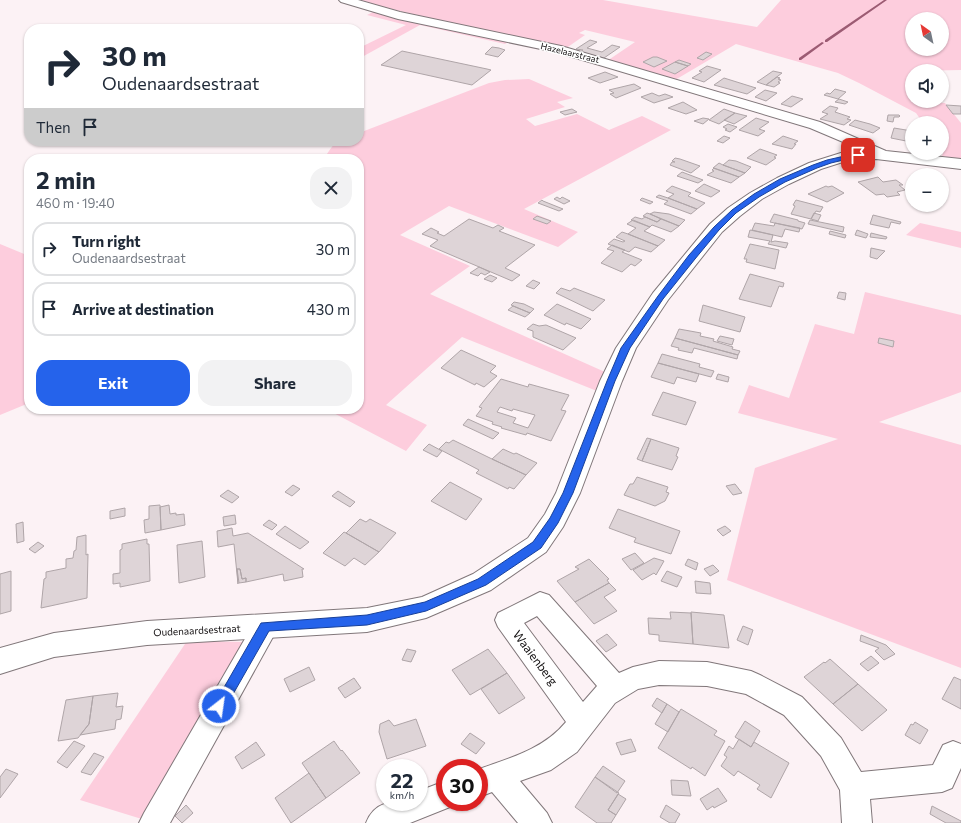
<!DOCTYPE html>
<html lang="en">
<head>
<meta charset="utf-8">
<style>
  body { margin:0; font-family:Commissioner,sans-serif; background:#f2f2f3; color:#1f2937; height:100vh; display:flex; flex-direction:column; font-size:15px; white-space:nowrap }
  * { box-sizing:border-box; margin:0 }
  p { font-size:13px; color:#747a83 }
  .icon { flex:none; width:22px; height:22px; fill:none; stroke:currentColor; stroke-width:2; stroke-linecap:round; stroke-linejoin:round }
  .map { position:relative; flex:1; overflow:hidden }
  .panel { position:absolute; left:24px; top:154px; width:340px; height:260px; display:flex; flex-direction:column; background:#fff; border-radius:16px; box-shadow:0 1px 3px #0004 }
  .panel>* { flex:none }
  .banner { position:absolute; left:24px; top:24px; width:340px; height:122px; border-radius:16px; box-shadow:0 1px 3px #0004; background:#fff; color:#1f2937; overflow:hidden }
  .needle { width:26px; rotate:327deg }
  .fabs { position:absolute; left:905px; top:12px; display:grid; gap:8px }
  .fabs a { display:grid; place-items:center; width:44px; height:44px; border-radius:50%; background:#fff; box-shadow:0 1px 3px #0004; font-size:20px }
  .speed { position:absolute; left:376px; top:759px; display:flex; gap:8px; font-size:20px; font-weight:700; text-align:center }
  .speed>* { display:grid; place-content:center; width:52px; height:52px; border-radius:50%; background:#fff; box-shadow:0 1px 3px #0004; line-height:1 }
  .speed small { font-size:10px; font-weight:400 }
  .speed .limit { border:6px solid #d22; background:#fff; color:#111 }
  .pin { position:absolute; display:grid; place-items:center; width:34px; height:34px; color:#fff; margin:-17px; border-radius:8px; box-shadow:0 2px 6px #0006 }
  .me { position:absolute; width:44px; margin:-22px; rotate:30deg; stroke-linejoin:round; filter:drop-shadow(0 0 3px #0008) }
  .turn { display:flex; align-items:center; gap:14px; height:84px; padding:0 12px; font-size:18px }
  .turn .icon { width:52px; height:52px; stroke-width:2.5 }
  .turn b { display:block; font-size:28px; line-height:34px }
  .then { display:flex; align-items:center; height:38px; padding:0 12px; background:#0003; gap:8px; font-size:15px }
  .round { display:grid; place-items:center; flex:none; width:42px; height:42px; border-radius:16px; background:#f2f2f3 }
  .summary { display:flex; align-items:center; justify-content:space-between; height:68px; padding:0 12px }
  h1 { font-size:24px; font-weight:700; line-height:30px }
  .button { display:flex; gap:8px; margin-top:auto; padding:8px 12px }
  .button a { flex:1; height:46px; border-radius:16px; background:#2563eb; color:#fff; font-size:16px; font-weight:700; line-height:46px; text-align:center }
  .button a+a { background:#f2f2f3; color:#1f2937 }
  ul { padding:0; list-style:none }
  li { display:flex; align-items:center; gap:12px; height:54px; margin:0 8px 6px; padding:0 4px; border:2px solid #e0e1e3; border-radius:16px }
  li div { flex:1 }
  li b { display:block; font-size:15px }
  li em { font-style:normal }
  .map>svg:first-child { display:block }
  .green { fill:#fdcddd; fill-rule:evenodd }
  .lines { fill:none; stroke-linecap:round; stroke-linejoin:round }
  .stream { fill:#9c5b73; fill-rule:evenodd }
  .building { fill:#ded4d7; stroke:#afa5a8; fill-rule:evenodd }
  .street-casing { stroke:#81777a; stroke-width:2 }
  .secondary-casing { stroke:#81777a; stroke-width:2 }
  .street { fill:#fff; fill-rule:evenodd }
  .secondary { fill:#fff; fill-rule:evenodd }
  .route { fill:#2563eb; stroke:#184099 }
  .labels { text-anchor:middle; stroke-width:3; stroke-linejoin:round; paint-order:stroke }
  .far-street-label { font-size:9px; fill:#120f10; stroke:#fff }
  .street-label { font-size:10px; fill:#120f10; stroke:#fff }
  .near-street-label { font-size:12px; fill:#120f10; stroke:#fff }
</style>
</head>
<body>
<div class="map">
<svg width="961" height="823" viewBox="0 0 961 823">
  <rect width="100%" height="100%" fill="#fcf2f5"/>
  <path class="green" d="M 355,0 L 603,0 L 757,27 L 781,0 L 961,0 L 961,70 L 912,71 L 912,101 L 945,103 L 961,123 L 961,160 L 942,156 L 944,150 L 942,147 L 942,123 L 923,123 L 916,113 L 859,83 L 838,73 L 736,44 L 675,80 L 607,61 L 635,42 L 585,30 L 579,33 L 585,35 L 565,49 C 495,32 425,18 355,0 ZM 912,19 L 942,19 L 942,49 L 912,49 Z
    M 375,11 L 509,41 L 505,44 L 420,25 L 362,57 L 359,57 L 359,48 L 406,25 L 367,15 Z
    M 529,79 L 573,98 L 557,102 L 565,107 L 526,119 L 535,126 L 577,114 L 609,130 L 642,116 L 671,130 L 524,209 L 578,232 L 558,247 L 449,206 L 400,235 L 470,266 L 430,294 L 605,372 L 597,391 L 462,337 L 386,405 L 427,425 L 406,451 L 326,409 L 359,409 L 359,159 L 324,159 C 336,139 336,141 359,141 L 359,133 L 489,83 L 505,80 Z
    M 920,223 L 961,232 L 961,248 L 906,235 Z
    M 0,244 L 29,256 L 29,403 L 0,415 Z
    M 865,292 L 961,315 L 961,392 L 879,422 L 961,445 L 961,668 L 727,580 L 755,468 L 838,439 L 738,413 L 749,385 L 789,398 L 815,324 L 854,334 Z
    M 187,641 L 249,642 L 145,820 L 80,800 Z"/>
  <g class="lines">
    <path class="stream" d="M 884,0 L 887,0 L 827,42 L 825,42 L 825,40 Z
      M 822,42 L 824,43 L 801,60 L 799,60 L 799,58 Z"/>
  </g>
  <path class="building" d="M 590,40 L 597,42 L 587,48 L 602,52 L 612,45 L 620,47 L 604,58 L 580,52 L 583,50 L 576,49 Z
    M 492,47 L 499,48 L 505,50 L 498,57 L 485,54 Z
    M 402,51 L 487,69 L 491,70 L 472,85 L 381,65 Z
    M 706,52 L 712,54 L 703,60 L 697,58 Z
    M 653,57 L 657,57 L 667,61 L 654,67 L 643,62 Z
    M 679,60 L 691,64 L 688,66 L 675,62 Z
    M 675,62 L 688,66 L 675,74 L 662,69 Z
    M 707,66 L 721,70 L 704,82 L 692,78 L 702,72 L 699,71 Z
    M 773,71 L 782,73 L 766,85 L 757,82 Z
    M 605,72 L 618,77 L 600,83 L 588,78 Z
    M 777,77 L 780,78 L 778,79 L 781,80 L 778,82 L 780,83 L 774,87 L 766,85 Z
    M 724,78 L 756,88 L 747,94 L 714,85 Z
    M 634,84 L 641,88 L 616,98 L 610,94 L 614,93 L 609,90 Z
    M 835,89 L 846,92 L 838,99 L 824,95 L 827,93 L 830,94 Z
    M 765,90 L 777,93 L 766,101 L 755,97 Z
    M 652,93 L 659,96 L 665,94 L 673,97 L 654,103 L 641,97 Z
    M 792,96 L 803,99 L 791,107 L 781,104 Z
    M 839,99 L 848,102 L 845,104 L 835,102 Z
    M 683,102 L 697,110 L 686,114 L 668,108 Z
    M 946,105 L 961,106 L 961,114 L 953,114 Z
    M 830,106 L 838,108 L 835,112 L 850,117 L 847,119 L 851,120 L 844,125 L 820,119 L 828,114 L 822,112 Z
    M 572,109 L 577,112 L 565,115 L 560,112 Z
    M 724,109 L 735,113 L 719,124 L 709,120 Z
    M 735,113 L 747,116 L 734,124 L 724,120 Z
    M 888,115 L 899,115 L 900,116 L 899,117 L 894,117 L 893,122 L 887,121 Z
    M 703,118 L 709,119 L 703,124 L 694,121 Z
    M 756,118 L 769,122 L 759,129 L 765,131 L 758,136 L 739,130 Z
    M 855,120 L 870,124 L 880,128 L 873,133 L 849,125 Z
    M 728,124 L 737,127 L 730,132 L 725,130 L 727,129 L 723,127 Z
    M 894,128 L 912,131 L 911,142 L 891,138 Z
    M 724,136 L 730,138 L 723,143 L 717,141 Z
    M 783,136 L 798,141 L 794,144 L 796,144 L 792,149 L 772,144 Z
    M 760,149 L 777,155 L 774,157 L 776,158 L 766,165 L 747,158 Z
    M 675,158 L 680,159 L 700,166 L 691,173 L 670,165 L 672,162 L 675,162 L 672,161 Z
    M 729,160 L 736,161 L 751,167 L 745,173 L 723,165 Z
    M 719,163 L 723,165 L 745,173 L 739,177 L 713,168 Z
    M 714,168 L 739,177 L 731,183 L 707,175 L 714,171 L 712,170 Z
    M 682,172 L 703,180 L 698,183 L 677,176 Z
    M 878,177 L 883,182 L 896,180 L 903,185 L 899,185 L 905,190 L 897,192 L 900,195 L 887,197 L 884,194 L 876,195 L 858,182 Z
    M 704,184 L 713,188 L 720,191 L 711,197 L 695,191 Z
    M 672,186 L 691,193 L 688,196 L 705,203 L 697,209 L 668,198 L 674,194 L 666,191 Z
    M 826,186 L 828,187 L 832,186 L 844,193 L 827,202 L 808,194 Z
    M 659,195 L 668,198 L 697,209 L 691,214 L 664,204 L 668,201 L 656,197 Z
    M 557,197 L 560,199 L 562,197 L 570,201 L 564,204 L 554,199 Z
    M 642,198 L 653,202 L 650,204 L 640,200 Z
    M 542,200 L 543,201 L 563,209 L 559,211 L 538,203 Z
    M 796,200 L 823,207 L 820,212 L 816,211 L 811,219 L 791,214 L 795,206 L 793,205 Z
    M 654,212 L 669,214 L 685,220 L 679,226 L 650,214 Z
    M 647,213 L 650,214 L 661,219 L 657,222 L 643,216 Z
    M 814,213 L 821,215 L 818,221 L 811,219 Z
    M 774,214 L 798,220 L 798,221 L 805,223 L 802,229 L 770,222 Z
    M 873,215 L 901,222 L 900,224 L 891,222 L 889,228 L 870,224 Z
    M 537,216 L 551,221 L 547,224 L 533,219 Z
    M 635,217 L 642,219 L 645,217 L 657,222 L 661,219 L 679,226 L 671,232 L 652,225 L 650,227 L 631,220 Z
    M 469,219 L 493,228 L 498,225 L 504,228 L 499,231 L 535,245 L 505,268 L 520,275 L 512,281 L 430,246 L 438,240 L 422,234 L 431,228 L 439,232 L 437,233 L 444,236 Z
    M 633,220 L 650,227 L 644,231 L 665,240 L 658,246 L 628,234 L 636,228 L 627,224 Z
    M 810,220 L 844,227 L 843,232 L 808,224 Z
    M 755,223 L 774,226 L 775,223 L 800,228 L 799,232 L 785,229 L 782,237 L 752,230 Z
    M 750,230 L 773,235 L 771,242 L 775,241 L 788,243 L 786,248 L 768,244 L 770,241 L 748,237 Z
    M 857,230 L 868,234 L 866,238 L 855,235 Z
    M 830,231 L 846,235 L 845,238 L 829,234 Z
    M 622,232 L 628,234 L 658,246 L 651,252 L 635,247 L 629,252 L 608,244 L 614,239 L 623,242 L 625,241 L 616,237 Z
    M 871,233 L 887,237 L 886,239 L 870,237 Z
    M 750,244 L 779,250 L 775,269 L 746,262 L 747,259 L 744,259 Z
    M 612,245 L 625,250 L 622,252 L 642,260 L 635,266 L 631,264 L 622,272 L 601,263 L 614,251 L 607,249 Z
    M 871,248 L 885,251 L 877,259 L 870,257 Z
    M 479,267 L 490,272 L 485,275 L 481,273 L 478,276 L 470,273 Z
    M 750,274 L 784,283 L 783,287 L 779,286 L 771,307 L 739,299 Z
    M 490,275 L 497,278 L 492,282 L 484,279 Z
    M 533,280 L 540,283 L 534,289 L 526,286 Z
    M 561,288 L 570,291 L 574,288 L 605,300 L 593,311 L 556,293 Z
    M 839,292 L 846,293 L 845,300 L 837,298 Z
    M 514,302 L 524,304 L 534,309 L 530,313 L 511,305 Z
    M 557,304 L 591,319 L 581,329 L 566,323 L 565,325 L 544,315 Z
    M 703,305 L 745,317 L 740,332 L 699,321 Z
    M 513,306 L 530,313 L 525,317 L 508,310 Z
    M 533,324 L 539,326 L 546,325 L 576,338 L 563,350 L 533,337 L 533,331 L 527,329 Z
    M 679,329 L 701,333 L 700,336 L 714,339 L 713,341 L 733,347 L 732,349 L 740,351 L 738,355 L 675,338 Z
    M 720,336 L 734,339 L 732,345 L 717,341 Z
    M 675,338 L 738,355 L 737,359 L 694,348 L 692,353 L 678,350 L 679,348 L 671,346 Z
    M 879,338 L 894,341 L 893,347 L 878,343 Z
    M 461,350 L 496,366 L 490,372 L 497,376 L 484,387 L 476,383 L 475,385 L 441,368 Z
    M 662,354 L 700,364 L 699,367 L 714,371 L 711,377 L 658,363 Z
    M 658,363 L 699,374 L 696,382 L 677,377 L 674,384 L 651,377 Z
    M 718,374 L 729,377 L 728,382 L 716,379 Z
    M 501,379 L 528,387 L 529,384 L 569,395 L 561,410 L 566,411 L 551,441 L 527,433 L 526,435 L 501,428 L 502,427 L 492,424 L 493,422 L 476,416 L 482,408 L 479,407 ZM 500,407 L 512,411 L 513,409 L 535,415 L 528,428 L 513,423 L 516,418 L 497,412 Z
    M 663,392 L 696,402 L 686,425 L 652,415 Z
    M 468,419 L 499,433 L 493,439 L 463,425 Z
    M 647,438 L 651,439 L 642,461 L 637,459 Z
    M 651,439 L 679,448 L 676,456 L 678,457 L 672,470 L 642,461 Z
    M 453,440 L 492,459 L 526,475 L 514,489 L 509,487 L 508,489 L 476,473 L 479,470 L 439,449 L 446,442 L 449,443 Z
    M 429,444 L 442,451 L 437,457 L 423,450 Z
    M 503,449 L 514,454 L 516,453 L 537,463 L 526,475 L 492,459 Z
    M 637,477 L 668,487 L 666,492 L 669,493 L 665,501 L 655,506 L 624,495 L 630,484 L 633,484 Z
    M 450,482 L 482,499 L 466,520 L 431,501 Z
    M 735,484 L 742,493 L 733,495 L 726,486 Z
    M 293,485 L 300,489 L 292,496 L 285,492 Z
    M 228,490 L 239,497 L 232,503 L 220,496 Z
    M 338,491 L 355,502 L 350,507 L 332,496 Z
    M 160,505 L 161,530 L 145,533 L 144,520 L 149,519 L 149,506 Z
    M 169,505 L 170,514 L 176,513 L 176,515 L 184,514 L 185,525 L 161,530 L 160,507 Z
    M 125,508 L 125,516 L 110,519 L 110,511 Z
    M 618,509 L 680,531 L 671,554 L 634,542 L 636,538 L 609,528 Z
    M 235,515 L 236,524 L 224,526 L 223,517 Z
    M 360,519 L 366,522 L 370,519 L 396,533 L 379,552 L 346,533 Z
    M 269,520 L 277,525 L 272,530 L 263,525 Z
    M 23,522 L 24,541 L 17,543 L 16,524 Z
    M 285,526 L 309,542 L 300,549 L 276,534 Z
    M 725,526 L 731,531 L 723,536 L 717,530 Z
    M 232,528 L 233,536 L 248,533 L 304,569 L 302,569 L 303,577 L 284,581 L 283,574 L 246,582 L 246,578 L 242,579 L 240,569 L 237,569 L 238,584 L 234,544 L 218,547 L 217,531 Z
    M 344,532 L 346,533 L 379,552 L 365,565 L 354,558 L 345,566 L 323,553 Z
    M 86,535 L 86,555 L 88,554 L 87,598 L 41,608 L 44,579 L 46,578 L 46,572 L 66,568 L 66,559 L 73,558 L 74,551 L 76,550 L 77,537 Z
    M 147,539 L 147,544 L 149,544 L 150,581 L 120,587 L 120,583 L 113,584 L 113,574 L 120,573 L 120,550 L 122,549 L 122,544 Z
    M 202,541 L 205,577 L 179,583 L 177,545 Z
    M 38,542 L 44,546 L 35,553 L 29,549 Z
    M 635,553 L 644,563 L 631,570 L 622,559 Z
    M 654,558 L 664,561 L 656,575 L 654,573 L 642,580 L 633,570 Z
    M 589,559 L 609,579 L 607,580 L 609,583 L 575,602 L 557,581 L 579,569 L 575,567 Z
    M 688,559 L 698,563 L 696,570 L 685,565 Z
    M 713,565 L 719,571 L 710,576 L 704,569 Z
    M 237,569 L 240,569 L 242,579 L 246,578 L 246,582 L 239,583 Z
    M 11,571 L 11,611 L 0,614 L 0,574 Z
    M 667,571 L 682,577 L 677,587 L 661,581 Z
    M 695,581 L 710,583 L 711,594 L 696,593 Z
    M 609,583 L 616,590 L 604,597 L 617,611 L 594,624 L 575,602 Z
    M 670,612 L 691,613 L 693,644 L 659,641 L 659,635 L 649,634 L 648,618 L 671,619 Z
    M 691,612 L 724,615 L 729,648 L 693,644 Z
    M 743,626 L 753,630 L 748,645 L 737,640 Z
    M 607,634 L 617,645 L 606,652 L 596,641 Z
    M 861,635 L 886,645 L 895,654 L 884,660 L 875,651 L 879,648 L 860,641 Z
    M 407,649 L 416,651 L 411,662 L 402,660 Z
    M 488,649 L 507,673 L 470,695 L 452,670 Z
    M 871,656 L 879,663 L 868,671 L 860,664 Z
    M 830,659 L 858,684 L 833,704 L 804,677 L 824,662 L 825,663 Z
    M 309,667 L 315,680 L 290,692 L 284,679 Z
    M 507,673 L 525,698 L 499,714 L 481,689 Z
    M 954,677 L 961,680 L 961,709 L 942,699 Z
    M 354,678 L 361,688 L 345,698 L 338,688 Z
    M 858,684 L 887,710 L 862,731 L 833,704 Z
    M 118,693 L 116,707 L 123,706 L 121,719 L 116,720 L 115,729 L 80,735 L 89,724 L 93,696 Z
    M 93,696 L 89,724 L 78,738 L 58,741 L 66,700 Z
    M 657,698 L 667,704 L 662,713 L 652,706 Z
    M 667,704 L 679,712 L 668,732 L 655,724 Z
    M 681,709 L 717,731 L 714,735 L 725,741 L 705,776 L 692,767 L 691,769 L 658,748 Z
    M 416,719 L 426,746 L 387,759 L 379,732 L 380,724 L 389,720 L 394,726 Z
    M 745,721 L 760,731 L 751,747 L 735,737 Z
    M 915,722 L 928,730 L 920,744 L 905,735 L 911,724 L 913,725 Z
    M 470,733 L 485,743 L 476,754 L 461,744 Z
    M 631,739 L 636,751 L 621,755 L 616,743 Z
    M 739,739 L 751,747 L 754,742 L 789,763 L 771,798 L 757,789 L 760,785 L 738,771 L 734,776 L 721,766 L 727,757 L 724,755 L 729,746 L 733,749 Z
    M 74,741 L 85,746 L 67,768 L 57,762 Z
    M 334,741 L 341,751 L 342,750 L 360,773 L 326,798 L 302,763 Z
    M 256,742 L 265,755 L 242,769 L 235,757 Z
    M 94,753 L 104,757 L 91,775 L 81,772 Z
    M 603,766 L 625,781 L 617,793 L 595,777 Z
    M 6,769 L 18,774 L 0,798 L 0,777 Z
    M 309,773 L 326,798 L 291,823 L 275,798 Z
    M 595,777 L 619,793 L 608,810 L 616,815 L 611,823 L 597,823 L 575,807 Z
    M 671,780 L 688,781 L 691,796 L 672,795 Z
    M 718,788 L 727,801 L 714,808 L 713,806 L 707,810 L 700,799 Z
    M 618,794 L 626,799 L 616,815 L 608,810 Z
    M 186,805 L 193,813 L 182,823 L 175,816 Z
    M 666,805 L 680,814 L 675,823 L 670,823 L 660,817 Z
    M 932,806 L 961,821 L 961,823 L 946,823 L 930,814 Z"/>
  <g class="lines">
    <defs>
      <path id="street" d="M 540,592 L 549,595 L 619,673 L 633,667 L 659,661 L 707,662 L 751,671 L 760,675 L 802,697 L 841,738 L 861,772 L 933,765 L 943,745 L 953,741 L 961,744 L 961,768 L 952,788 L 942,792 L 870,799 L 872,823 L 842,823 L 840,790 L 821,756 L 784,715 L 746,694 L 707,686 L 659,685 L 638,689 L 615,703 L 577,752 L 551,770 L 520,781 L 547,813 L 552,823 L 518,823 L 492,792 L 479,797 L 479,769 C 510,758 544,749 566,722 L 498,627 L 495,620 L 498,613 ZM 537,616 L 597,686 L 583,702 L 524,623 Z
        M 266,615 L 275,618 L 279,626 L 170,823 L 139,823 L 144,813 L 257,618 Z
        M 445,781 L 445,802 L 457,802 L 455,805 L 410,823 L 366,823 C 376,798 396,802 419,802 L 419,791 Z"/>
      <path id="secondary" d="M 339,0 L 358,0 L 400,12 L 561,46 L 820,122 L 886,151 L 961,159 L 961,169 L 876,159 L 846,161 L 821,169 L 789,184 L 762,199 L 740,216 L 722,232 L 668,300 L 636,348 L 622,381 L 580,493 L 563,527 L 546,552 L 491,590 L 426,618 L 367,632 L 147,645 L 54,657 L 0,674 L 0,648 L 54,633 L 147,621 L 367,608 L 422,597 L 473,574 L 528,538 L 545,514 L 556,493 L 600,381 L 616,348 L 653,293 L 710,224 L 728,208 L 750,193 L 777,178 L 809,163 L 844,152 L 862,150 L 810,128 L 596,64 L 555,52 L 398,19 L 341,2 Z"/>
    </defs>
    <use href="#street" class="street-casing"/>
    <use href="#secondary" class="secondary-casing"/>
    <use href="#street" class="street"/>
    <use href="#secondary" class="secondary"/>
  </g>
  <path class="route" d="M 858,153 L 861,155 L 860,156 L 831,163 L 817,168 L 785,182 L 759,197 L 736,213 L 719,230 L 695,259 L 663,299 L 630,348 L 615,381 L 573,493 L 558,523 L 541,548 L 486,585 L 426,611 L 367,625 L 269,631 L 224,710 L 219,712 L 215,710 L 213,706 L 215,703 L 261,623 L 367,615 L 425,602 L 478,579 L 533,542 L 550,518 L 563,493 L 607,381 L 621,348 L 658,296 L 689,255 L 714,227 L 732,210 L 754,194 L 780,179 L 813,165 L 827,160 Z"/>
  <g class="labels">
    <g class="far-street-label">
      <text transform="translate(570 53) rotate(14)" y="3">Hazelaarstraat</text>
    </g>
    <g class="street-label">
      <text transform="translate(197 630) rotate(-3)" y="4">Oudenaardsestraat</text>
    </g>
    <g class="near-street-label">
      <text transform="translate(535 658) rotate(53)" y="4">Waaienberg</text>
    </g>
  </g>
</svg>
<div class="fabs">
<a><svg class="needle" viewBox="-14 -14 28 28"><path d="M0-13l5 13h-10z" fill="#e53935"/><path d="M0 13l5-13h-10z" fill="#747a83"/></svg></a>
<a><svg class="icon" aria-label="sound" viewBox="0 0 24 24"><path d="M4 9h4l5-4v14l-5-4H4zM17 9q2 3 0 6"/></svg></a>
<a>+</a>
<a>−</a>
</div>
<div class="speed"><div>22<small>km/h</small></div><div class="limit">30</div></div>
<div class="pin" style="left:858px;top:155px;background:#d93025"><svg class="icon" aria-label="arrive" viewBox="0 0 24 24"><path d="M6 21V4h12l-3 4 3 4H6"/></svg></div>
<svg class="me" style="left:219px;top:706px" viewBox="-20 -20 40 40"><circle r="17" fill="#2563eb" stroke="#fff" stroke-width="3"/><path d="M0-11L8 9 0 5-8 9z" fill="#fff"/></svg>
<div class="banner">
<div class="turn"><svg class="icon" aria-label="right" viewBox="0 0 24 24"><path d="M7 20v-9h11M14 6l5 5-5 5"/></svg><div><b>30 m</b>Oudenaardsestraat</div></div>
<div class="then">Then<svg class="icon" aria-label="arrive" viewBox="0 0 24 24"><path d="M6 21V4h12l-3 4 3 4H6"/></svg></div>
</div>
<section class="panel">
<div class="summary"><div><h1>2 min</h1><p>460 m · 19:40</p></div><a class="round"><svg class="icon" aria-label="close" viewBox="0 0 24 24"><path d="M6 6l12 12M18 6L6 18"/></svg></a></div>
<ul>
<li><svg class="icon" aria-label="right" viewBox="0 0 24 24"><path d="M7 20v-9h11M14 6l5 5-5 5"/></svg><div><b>Turn right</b><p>Oudenaardsestraat</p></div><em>30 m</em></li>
<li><svg class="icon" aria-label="arrive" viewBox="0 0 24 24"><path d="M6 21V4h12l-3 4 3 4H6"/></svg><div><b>Arrive at destination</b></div><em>430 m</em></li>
</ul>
<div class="button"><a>Exit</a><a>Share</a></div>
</section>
</div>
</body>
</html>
